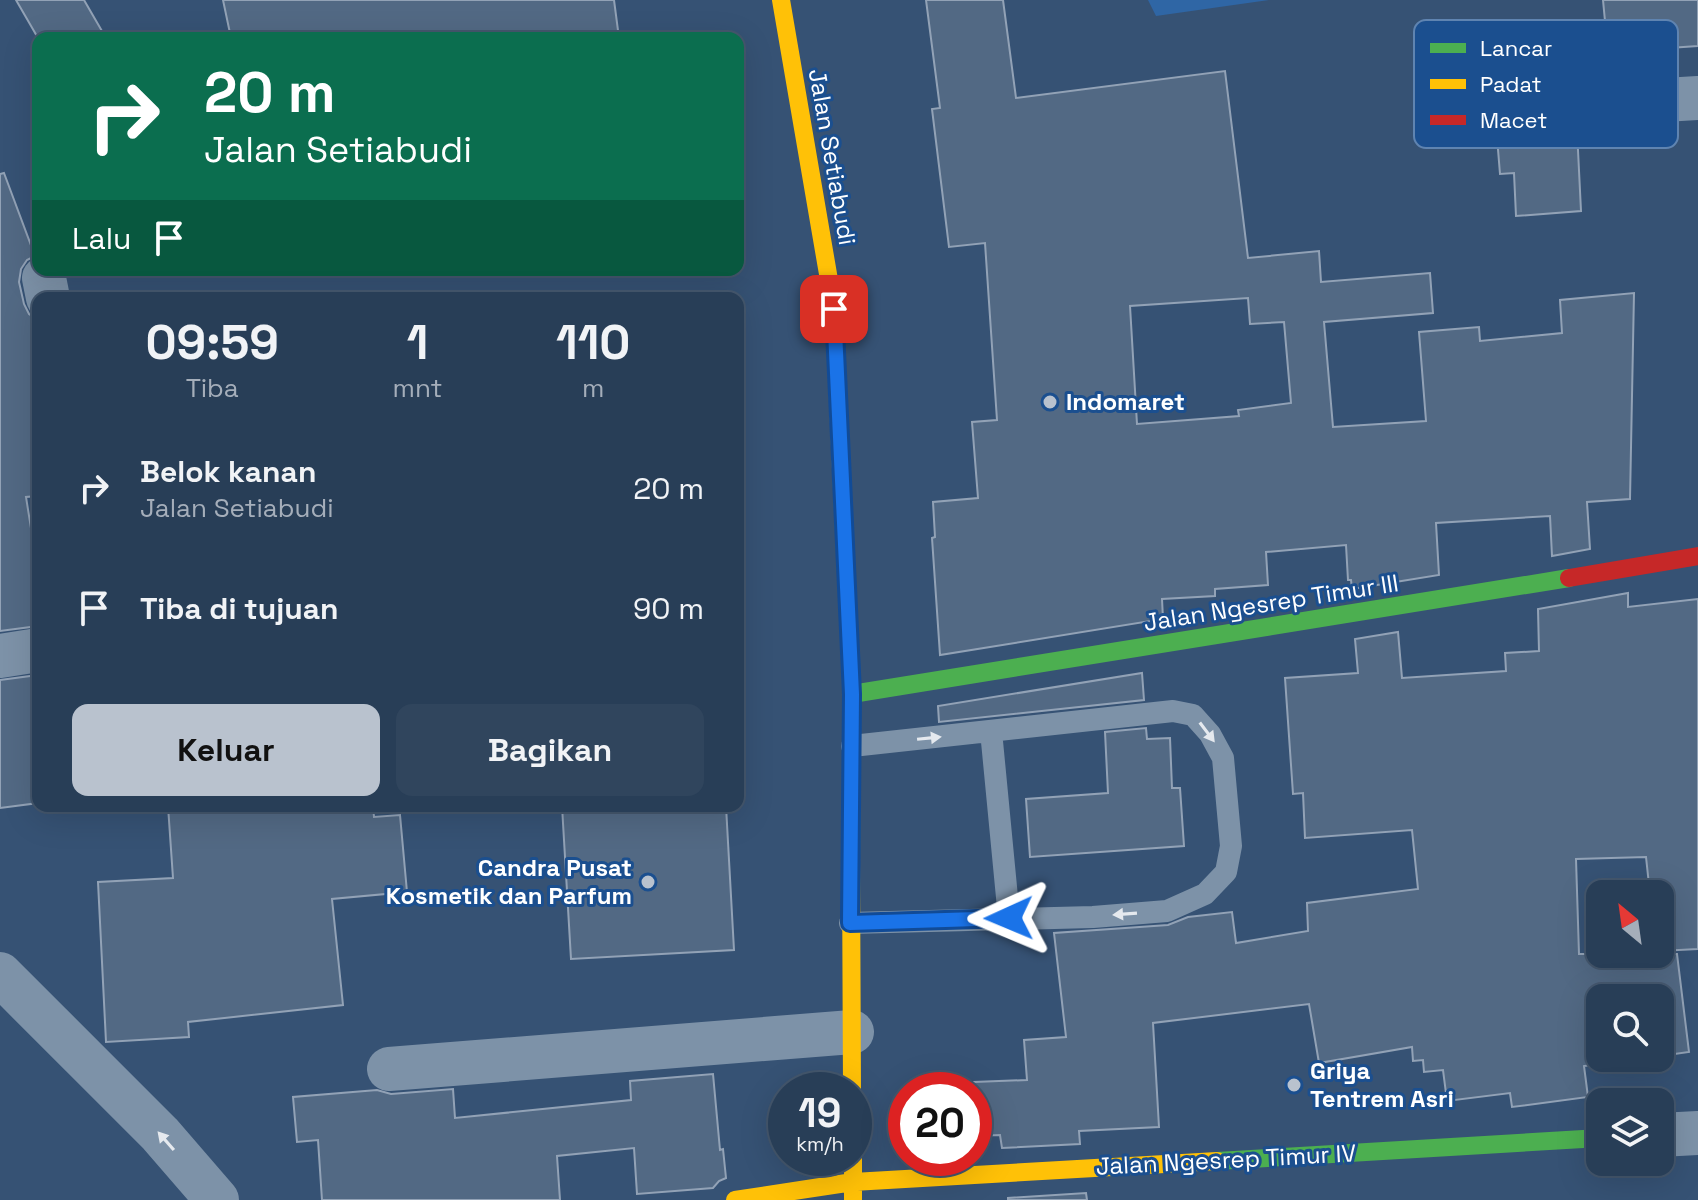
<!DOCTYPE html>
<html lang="id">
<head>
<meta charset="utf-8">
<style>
  body { margin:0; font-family:"Space Grotesk",sans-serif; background:#30455d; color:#f1f3f6; height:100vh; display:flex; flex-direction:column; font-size:30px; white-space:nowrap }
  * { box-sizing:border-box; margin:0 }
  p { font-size:26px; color:#a5aeba }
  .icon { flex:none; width:44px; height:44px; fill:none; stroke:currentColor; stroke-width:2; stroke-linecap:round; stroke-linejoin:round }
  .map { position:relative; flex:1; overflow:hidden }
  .details { position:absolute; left:32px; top:292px; width:712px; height:520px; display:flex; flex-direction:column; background:#283e57; border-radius:16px; box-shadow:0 8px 32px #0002,0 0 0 2px #44576d }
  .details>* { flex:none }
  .hud { position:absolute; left:32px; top:32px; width:712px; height:244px; border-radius:16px; box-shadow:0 8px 32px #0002,0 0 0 2px #44576d; background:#0b6e4f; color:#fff; overflow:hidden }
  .needle { width:52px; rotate:331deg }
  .fabs { position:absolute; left:1586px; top:880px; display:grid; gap:16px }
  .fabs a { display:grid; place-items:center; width:88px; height:88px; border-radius:16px; background:#283e57; box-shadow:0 8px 32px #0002,0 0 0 2px #44576d; font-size:40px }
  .speed { position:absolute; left:768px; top:1072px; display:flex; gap:16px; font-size:40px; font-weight:700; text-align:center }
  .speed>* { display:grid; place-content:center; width:104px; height:104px; border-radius:50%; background:#283e57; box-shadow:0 8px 32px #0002,0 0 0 2px #44576d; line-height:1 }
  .speed small { font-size:20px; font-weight:400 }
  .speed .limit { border:12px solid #d22; background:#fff; color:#111 }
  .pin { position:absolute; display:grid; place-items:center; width:68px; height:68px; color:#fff; margin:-34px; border-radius:16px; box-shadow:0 4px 12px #0006 }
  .me { position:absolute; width:88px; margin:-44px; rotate:269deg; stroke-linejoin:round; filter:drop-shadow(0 0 6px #0008) }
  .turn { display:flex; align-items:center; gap:28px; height:168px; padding:0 40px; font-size:36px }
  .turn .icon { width:104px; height:104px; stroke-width:2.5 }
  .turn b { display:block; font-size:56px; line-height:68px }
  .then { display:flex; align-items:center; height:76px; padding:0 40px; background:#0003; gap:16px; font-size:30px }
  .eta { display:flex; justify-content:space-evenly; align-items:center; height:136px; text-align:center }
  .eta b { font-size:48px; font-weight:700; line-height:56px }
  .cta { display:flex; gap:16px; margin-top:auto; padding:16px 40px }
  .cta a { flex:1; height:92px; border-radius:16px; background:#b9c2ce; color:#111; font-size:32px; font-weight:700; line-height:92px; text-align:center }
  .cta a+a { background:#30455d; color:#f1f3f6 }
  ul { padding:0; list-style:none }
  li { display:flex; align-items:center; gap:24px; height:120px; padding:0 40px }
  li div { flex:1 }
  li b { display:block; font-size:30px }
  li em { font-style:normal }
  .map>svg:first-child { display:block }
  .green { fill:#2f66a5 }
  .building { fill:#526984; stroke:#92a2b6; stroke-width:2; fill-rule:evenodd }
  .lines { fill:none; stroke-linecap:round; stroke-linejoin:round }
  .lane { stroke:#7d92a8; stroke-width:22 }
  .street { stroke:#7d92a8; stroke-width:44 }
  .fast { stroke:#4caf50; stroke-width:18 }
  .slow { stroke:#ffc107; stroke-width:18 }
  .jam { stroke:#c62828; stroke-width:18 }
  .oneway { fill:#e5e9ee }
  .route-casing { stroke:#114b97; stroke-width:20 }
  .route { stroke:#1a73e8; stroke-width:14 }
  .poi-dot { fill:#b9c2ce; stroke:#1b4f8f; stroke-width:3 }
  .labels { text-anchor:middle; stroke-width:6; stroke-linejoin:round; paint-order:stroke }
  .street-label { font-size:24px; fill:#fff; stroke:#1b4f8f }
  .poi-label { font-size:24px; font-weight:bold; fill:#fff; stroke:#1b4f8f; text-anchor:start }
  .key { fill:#1b4f8f; stroke:#5f84b1; stroke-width:2 }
  .key-label { font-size:22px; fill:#fff }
</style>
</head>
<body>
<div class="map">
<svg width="1698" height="1200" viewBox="0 0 1698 1200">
  <rect width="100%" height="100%" fill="#365274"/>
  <path class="green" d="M 1148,0 L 1269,0 L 1156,16 Z"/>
  <path class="building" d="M 16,0 L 84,0 L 106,38 L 38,38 Z
    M 223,0 L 614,0 L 619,38 L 231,38 Z
    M 926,0 L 1003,0 L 1016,98 L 1225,71 L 1248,258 L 1319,251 L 1321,282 L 1430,273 L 1433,313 L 1324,322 L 1333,427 L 1426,421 L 1419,332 L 1479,327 L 1480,341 L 1562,333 L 1560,300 L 1634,293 L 1630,499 L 1587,502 L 1590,549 L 1552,556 L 1550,516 L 1436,523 L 1439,575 L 1352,589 L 1351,580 L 1348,580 L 1346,545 L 1266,552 L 1268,585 L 1215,589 L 1215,596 L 1162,599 L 1163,619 L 940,655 L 932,538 L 935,537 L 933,502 L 978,498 L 972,422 L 997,420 L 985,243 L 949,247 L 932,109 L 940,108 ZM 1248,298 L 1250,324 L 1284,322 L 1291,403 L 1238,410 L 1239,416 L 1137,424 L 1130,306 Z
    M 1603,0 L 1698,0 L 1698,46 L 1640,50 L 1640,56 L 1572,62 L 1573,80 L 1514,84 L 1502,88 L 1495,95 L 1491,29 L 1605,21 Z
    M 1496,125 L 1505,132 L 1516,134 L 1577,130 L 1581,211 L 1516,216 L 1514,173 L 1500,174 Z
    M 4,173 L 35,256 L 27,260 L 21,269 L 19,282 L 24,304 L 29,314 L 38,320 L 38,496 L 26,497 L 38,572 L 38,626 L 0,631 L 0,174 Z
    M 1628,593 L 1628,607 L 1698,599 L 1698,949 L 1660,951 L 1660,894 L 1650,894 L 1646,857 L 1576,859 L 1579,954 L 1677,954 L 1689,1052 L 1660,1056 L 1660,998 L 1600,998 L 1600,1058 L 1643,1058 L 1584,1066 L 1588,1097 L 1512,1107 L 1510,1093 L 1447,1101 L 1443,1070 L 1424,1072 L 1423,1060 L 1413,1061 L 1412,1047 L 1319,1063 L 1309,1004 L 1153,1023 L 1159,1127 L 1079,1131 L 1080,1144 L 1002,1148 L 1000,1135 L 974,1136 L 974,1082 L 1027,1080 L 1024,1040 L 1066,1037 L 1054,933 L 1168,925 L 1188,917 L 1232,912 L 1236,943 L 1308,931 L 1307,903 L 1418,889 L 1412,830 L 1305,838 L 1303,793 L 1293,794 L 1285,678 L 1358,673 L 1355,639 L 1398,632 L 1402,678 L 1506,671 L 1505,653 L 1539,651 L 1538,609 Z
    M 1142,673 L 1144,700 L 939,722 L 938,706 Z
    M 38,675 L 38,803 L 0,808 L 0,680 Z
    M 1146,728 L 1147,739 L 1170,738 L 1172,788 L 1180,788 L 1184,846 L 1030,857 L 1026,799 L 1108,793 L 1105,732 Z
    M 168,806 L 373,806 L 374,817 L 400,815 L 407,892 L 332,899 L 343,1005 L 188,1022 L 189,1037 L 106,1042 L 98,882 L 173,878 Z
    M 562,806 L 726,806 L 734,950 L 571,959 Z
    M 713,1074 L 720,1150 L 723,1149 L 726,1178 L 719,1181 L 713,1188 L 637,1194 L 634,1148 L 557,1156 L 560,1200 L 322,1200 L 318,1140 L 297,1142 L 293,1097 L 377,1090 L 391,1094 L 453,1089 L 455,1118 L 631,1100 L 630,1081 Z
    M 1086,1193 L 1087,1200 L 1008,1200 L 1008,1198 Z"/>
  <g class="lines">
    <path class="lane" d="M 991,731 L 1009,918
      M 850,923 L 1093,917 L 1167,911 L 1205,894 L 1226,872 L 1231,846 L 1223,758 L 1210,734 L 1193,715 L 1173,711 L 852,746"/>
    <path class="street" d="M 1515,109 L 1698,98
      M 44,278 L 48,298
      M 0,656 L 38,650
      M 0,974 L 160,1134 L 217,1200
      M 389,1069 L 852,1032
      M 1660,1135 L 1698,1133"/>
    <path class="fast" d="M 841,469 L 852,694 L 851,862
      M 852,694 L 1569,578
      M 1217,1161 L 1600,1138"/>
    <path class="slow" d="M 781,0 L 834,309 L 841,469
      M 851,862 L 852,1090
      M 853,1158 L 853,1200
      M 735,1200 L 853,1182 L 1217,1161"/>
    <path class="jam" d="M 1569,578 L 1698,556"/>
  </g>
  <defs><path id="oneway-solid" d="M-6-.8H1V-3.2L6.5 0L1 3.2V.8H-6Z" transform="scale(2)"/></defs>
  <g class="oneway">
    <use href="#oneway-solid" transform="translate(1207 732) rotate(53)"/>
    <use href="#oneway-solid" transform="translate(929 738) rotate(-6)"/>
    <use href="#oneway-solid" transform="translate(1125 914) rotate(176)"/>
    <use href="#oneway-solid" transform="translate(166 1141) rotate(-131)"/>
  </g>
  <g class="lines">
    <defs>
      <path id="route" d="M 834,309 L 852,694 L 850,923 L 1009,918"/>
    </defs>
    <use href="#route" class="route-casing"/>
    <use href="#route" class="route"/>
  </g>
  <g class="poi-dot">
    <circle cx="1050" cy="402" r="8"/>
    <circle cx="648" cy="882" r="8"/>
    <circle cx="1294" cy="1085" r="8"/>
  </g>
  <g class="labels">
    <g class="street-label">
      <text transform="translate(832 157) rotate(80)" y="8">Jalan Setiabudi</text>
      <text transform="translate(1271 603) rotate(-9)" y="8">Jalan Ngesrep Timur III</text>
      <text transform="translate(1226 1160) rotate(-3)" y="8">Jalan Ngesrep Timur IV</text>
    </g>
    <g class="poi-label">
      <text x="1066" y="410">Indomaret</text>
      <text x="632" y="876" text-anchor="end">Candra Pusat<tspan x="632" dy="28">Kosmetik dan Parfum</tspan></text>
      <text x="1310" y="1079">Griya<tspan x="1310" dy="28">Tentrem Asri</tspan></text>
    </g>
  </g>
  <rect x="1414" y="20" width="264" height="128" rx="12" class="key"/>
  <rect x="1430" y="43" width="36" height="10" fill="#4caf50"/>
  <rect x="1430" y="79" width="36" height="10" fill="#ffc107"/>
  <rect x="1430" y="115" width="36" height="10" fill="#c62828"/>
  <g class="key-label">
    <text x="1480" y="56">Lancar</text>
    <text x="1480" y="92">Padat</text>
    <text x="1480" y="128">Macet</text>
  </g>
</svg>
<div class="fabs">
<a><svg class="needle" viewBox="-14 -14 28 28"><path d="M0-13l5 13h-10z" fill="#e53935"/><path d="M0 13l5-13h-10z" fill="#a5aeba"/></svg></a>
<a><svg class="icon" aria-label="search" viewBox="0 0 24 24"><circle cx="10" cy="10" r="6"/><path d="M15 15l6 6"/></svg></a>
<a><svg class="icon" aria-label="layers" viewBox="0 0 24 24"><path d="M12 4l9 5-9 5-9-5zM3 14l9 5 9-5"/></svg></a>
</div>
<div class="speed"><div>19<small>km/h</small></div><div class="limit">20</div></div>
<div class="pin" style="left:834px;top:309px;background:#d93025"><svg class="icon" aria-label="arrive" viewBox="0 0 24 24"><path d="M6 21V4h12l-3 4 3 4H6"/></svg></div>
<svg class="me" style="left:1009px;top:918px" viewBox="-20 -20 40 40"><path d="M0-17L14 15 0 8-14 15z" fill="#1a73e8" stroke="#fff" stroke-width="4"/></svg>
<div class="hud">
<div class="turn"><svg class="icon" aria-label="right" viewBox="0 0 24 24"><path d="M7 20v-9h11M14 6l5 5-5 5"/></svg><div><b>20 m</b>Jalan Setiabudi</div></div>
<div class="then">Lalu<svg class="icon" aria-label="arrive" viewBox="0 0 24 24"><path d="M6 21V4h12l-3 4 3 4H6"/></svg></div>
</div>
<section class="details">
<div class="eta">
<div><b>09:59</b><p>Tiba</p></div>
<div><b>1</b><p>mnt</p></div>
<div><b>110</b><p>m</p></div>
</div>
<ul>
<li><svg class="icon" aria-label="right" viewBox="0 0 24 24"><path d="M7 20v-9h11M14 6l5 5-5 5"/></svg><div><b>Belok kanan</b><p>Jalan Setiabudi</p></div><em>20 m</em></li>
<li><svg class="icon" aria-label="arrive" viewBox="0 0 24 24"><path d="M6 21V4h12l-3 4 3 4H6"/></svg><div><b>Tiba di tujuan</b></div><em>90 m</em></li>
</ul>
<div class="cta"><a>Keluar</a><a>Bagikan</a></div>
</section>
</div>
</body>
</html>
